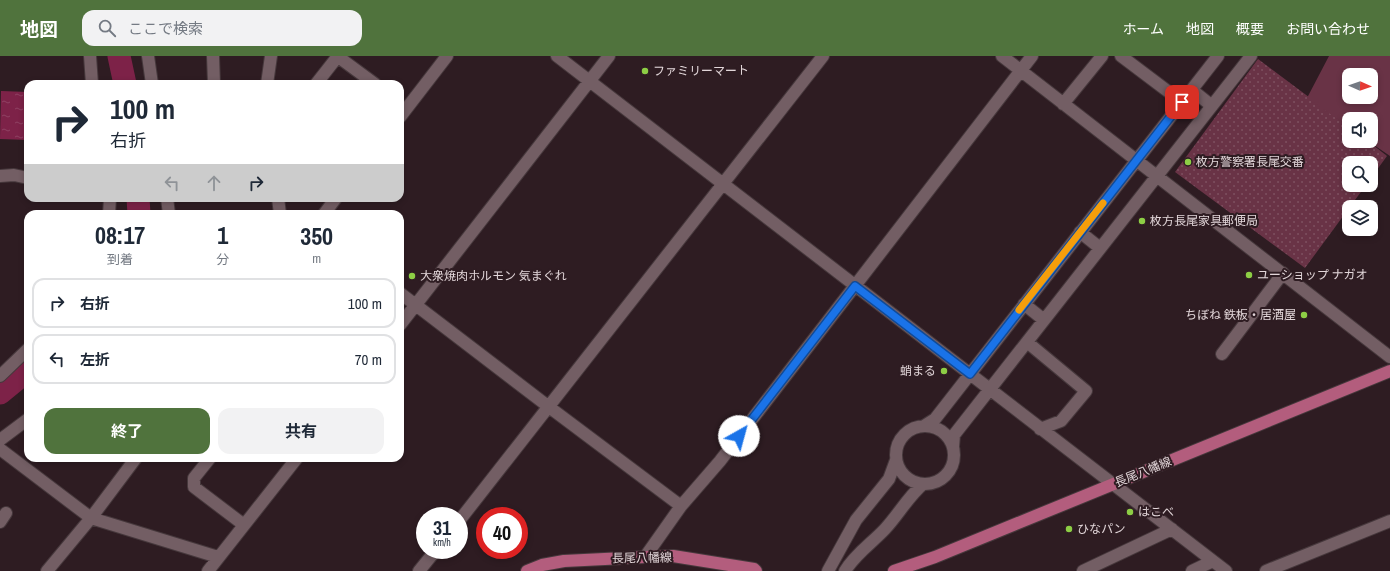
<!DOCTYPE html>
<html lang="ja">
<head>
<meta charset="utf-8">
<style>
  body { margin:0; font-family:"Archivo Narrow","Noto Sans JP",sans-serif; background:#f2f2f3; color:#1f2937; height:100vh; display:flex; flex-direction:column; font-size:15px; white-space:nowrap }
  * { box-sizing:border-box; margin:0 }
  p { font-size:13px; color:#747a83 }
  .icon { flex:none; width:22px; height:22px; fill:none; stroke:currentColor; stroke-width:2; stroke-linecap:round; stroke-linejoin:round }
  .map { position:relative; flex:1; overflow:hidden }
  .details { position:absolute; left:24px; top:154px; width:380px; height:252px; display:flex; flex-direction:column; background:#fff; border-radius:12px; box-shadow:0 2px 6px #0003 }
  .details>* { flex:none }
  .guide { position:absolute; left:24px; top:24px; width:380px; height:122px; border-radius:12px; box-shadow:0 2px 6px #0003; background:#fff; color:#1f2937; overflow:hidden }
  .needle { width:26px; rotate:92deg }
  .tools { position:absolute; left:1342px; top:12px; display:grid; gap:8px }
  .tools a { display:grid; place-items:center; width:36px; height:36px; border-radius:8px; background:#fff; box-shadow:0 2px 6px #0003; font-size:20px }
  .speed { position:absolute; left:416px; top:451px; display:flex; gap:8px; font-size:20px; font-weight:700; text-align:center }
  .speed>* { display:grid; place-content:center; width:52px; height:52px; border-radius:50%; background:#fff; box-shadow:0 2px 6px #0003; line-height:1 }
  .speed small { font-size:10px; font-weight:400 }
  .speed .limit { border:6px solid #d22; background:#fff; color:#111 }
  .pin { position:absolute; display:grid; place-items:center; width:34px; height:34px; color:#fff; margin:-17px; border-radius:8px; box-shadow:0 2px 6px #0006 }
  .me { position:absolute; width:44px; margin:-22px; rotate:38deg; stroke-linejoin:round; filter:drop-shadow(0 0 3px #0008) }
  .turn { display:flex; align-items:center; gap:14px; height:84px; padding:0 20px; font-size:18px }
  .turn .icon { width:52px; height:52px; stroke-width:2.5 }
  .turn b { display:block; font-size:28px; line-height:34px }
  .lanes { display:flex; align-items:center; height:38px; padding:0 20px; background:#0003; justify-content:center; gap:20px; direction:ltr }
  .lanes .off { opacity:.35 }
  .eta { display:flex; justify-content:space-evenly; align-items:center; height:68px; text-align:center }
  .eta b { font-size:24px; font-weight:700; line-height:28px }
  .action { display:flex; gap:8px; margin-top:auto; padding:8px 20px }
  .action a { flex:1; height:46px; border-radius:12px; background:#50733d; color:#fff; font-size:16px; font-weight:700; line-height:46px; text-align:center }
  .action a+a { background:#f2f2f3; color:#1f2937 }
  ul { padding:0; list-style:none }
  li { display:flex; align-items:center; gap:12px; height:50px; margin:0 8px 6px; padding:0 12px; border:2px solid #e0e1e3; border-radius:12px }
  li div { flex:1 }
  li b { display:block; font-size:15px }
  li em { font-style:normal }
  header { display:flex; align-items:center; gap:24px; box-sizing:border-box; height:56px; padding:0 20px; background:#50733d; color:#fff }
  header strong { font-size:19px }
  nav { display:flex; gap:22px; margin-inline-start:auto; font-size:14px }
  .search { width:280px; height:36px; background:#f2f2f3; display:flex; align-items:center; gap:10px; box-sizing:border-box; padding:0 14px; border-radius:12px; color:#747a83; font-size:15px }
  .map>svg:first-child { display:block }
  .park { fill:url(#park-dots) }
  .pitch { fill:#693346; fill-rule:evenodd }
  .water { fill:url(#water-ripples) }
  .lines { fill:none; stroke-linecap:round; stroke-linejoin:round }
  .river { stroke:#7d2248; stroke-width:23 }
  .minor-casing { stroke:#46383c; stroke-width:14 }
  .major-casing { stroke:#46383c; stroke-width:14 }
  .minor { stroke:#735e64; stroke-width:12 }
  .major { stroke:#b35d7d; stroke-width:12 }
  .route-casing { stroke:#114b97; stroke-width:10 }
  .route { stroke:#1a73e8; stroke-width:7 }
  .slow { stroke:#f59e0b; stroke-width:7 }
  .poi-dot { fill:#8dce45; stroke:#2e1c22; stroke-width:1.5 }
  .labels { text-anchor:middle; stroke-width:4; stroke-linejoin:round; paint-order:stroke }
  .poi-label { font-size:12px; fill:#e2d6d9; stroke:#2e1c22; text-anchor:start }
  .street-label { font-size:12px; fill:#e2d6d9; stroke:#2e1c22 }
</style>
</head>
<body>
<header>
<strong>地図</strong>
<div class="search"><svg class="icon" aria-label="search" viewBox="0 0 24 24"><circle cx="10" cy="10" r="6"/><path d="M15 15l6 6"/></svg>ここで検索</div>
<nav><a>ホーム</a><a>地図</a><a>概要</a><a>お問い合わせ</a></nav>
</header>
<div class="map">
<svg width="1390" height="515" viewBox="0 0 1390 515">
  <defs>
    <pattern id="park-dots" width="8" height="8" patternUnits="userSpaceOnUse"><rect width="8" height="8" fill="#693346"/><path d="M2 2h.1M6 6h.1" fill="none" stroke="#7e5060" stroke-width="1.8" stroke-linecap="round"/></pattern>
    <pattern id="water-ripples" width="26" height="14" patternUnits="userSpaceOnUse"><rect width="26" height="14" fill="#7d2248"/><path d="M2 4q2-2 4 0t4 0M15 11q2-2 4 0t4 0" fill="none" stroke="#8f4162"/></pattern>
  </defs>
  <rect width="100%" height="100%" fill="#2e1c22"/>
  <path class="park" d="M 1258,3 L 1349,71 L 1349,85 L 1368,85 L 1387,100 L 1371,122 L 1371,107 L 1349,107 L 1349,129 L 1366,129 L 1305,212 L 1175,116 Z"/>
  <path class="pitch" d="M 1329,0 L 1390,0 L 1390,100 L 1368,85 L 1371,85 L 1371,63 L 1349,63 L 1349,71 L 1307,42 ZM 1349,19 L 1371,19 L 1371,41 L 1349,41 Z"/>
  <path class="water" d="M 1,35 L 28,36 L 28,84 L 0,83 Z"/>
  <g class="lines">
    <path class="river" d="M 119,0 L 125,28
      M 138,142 L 139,158
      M 0,337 L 28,314"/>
    <defs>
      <path id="minor" d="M 90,0 L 92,28
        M 148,0 L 152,28
        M 213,0 L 214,28
        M 337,0 L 375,28
        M 557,0 L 1226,515
        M 1002,0 L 1390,301
        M 1121,0 L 1182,46
        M 267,28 L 271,0
        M 316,28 L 338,0
        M 1192,34 L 1212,50
        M 1063,48 L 1102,0
        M 400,61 L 447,0
        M 0,120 L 14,119 L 28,122
        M 167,142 L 169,158
        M 278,142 L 280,158
        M 109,158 L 110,142
        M 324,158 L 336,142
        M 1080,176 L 1100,192
        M 400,237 L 549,351 L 681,450
        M 1024,248 L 1044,264
        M 400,269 L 609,0
        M 1027,286 L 1086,335 L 1061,365 L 1040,373
        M 1222,298 L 1283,217
        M 0,320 L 28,293
        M 924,370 L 935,363 L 1218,0
        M896 399a29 29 0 1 1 58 0a29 29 0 1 1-58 0Z
        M 0,384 L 28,363
        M 953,391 L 954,379 L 1251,0
        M 0,393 L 91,462 L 218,501
        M 210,402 L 194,422 L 194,431 L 244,469
        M 459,465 L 823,0
        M 0,466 L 6,457
        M 645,501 L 681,450 L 720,405 L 1032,0
        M 47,515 L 91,462 L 136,402
        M 208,515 L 297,402
        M 419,515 L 436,494
        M 828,515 L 856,464 L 889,423 L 896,404
        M 845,515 C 855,498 872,487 885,473 C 899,458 907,442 923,428
        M 1083,515 L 1172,473
        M 1192,515 L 1213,505
        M 1266,515 L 1390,465"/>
      <path id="major" d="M 527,515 L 542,509 L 564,505 L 645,501 L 673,500 L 754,513 L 756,515
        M 894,515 L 935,501 L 1390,315"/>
    </defs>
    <use href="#minor" class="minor-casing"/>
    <use href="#major" class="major-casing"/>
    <use href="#minor" class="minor"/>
    <use href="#major" class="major"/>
  </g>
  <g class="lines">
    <defs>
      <path id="route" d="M 739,380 L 855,230 L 970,318 L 1182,46"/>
    </defs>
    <use href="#route" class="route-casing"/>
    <use href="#route" class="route"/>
    <path class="slow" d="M 1019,254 L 1103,147"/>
  </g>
  <g class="poi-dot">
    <circle cx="645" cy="15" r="4"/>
    <circle cx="1188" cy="106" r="4"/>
    <circle cx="1142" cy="165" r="4"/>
    <circle cx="1249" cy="219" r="4"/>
    <circle cx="412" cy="220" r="4"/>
    <circle cx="1304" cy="259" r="4"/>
    <circle cx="944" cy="315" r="4"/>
    <circle cx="1130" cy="456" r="4"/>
    <circle cx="1069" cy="473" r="4"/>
  </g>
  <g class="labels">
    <g class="poi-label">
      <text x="653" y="19">ファミリーマート</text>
      <text x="1196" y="110">枚方警察署長尾交番</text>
      <text x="1150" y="169">枚方長尾家具郵便局</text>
      <text x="1257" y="223">ユーショップ ナガオ</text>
      <text x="420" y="224">大衆焼肉ホルモン 気まぐれ</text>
      <text x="1296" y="263" text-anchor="end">ちぼね 鉄板・居酒屋</text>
      <text x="936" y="319" text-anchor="end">蛸まる</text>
      <text x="1138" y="460">はこべ</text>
      <text x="1077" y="477">ひなパン</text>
    </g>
    <g class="street-label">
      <text transform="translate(1143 416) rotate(-22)" y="4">長尾八幡線</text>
      <text transform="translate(642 502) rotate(-1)" y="4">長尾八幡線</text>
    </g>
  </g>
</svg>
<div class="tools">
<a><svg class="needle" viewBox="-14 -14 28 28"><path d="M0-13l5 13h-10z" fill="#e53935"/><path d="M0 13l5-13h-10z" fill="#747a83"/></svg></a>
<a><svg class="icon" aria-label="sound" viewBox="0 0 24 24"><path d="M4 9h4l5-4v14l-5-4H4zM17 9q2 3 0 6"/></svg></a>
<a><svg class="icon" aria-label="search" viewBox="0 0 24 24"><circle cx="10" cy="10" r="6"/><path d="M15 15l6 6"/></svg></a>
<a><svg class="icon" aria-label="layers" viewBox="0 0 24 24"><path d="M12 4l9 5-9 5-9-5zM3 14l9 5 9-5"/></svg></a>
</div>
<div class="speed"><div>31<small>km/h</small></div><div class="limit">40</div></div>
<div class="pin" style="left:1182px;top:46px;background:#d93025"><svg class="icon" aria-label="arrive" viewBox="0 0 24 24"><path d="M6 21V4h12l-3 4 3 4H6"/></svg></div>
<svg class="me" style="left:739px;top:380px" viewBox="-20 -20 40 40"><circle r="19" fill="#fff"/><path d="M0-13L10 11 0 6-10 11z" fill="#1a73e8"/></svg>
<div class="guide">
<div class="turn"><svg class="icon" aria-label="right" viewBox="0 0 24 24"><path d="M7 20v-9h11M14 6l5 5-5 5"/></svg><div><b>100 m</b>右折</div></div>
<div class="lanes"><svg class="icon off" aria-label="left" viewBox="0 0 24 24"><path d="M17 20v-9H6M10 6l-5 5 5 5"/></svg><svg class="icon off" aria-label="ahead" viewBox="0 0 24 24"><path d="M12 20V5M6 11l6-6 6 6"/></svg><svg class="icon" aria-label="right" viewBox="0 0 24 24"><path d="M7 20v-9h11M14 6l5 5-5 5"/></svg></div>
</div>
<section class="details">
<div class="eta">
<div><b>08:17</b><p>到着</p></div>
<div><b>1</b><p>分</p></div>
<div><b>350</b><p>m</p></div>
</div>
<ul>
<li><svg class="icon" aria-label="right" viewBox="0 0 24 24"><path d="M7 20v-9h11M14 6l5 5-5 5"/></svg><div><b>右折</b></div><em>100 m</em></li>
<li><svg class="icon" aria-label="left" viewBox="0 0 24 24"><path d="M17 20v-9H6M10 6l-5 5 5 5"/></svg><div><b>左折</b></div><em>70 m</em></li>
</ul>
<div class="action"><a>終了</a><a>共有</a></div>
</section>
</div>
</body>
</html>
